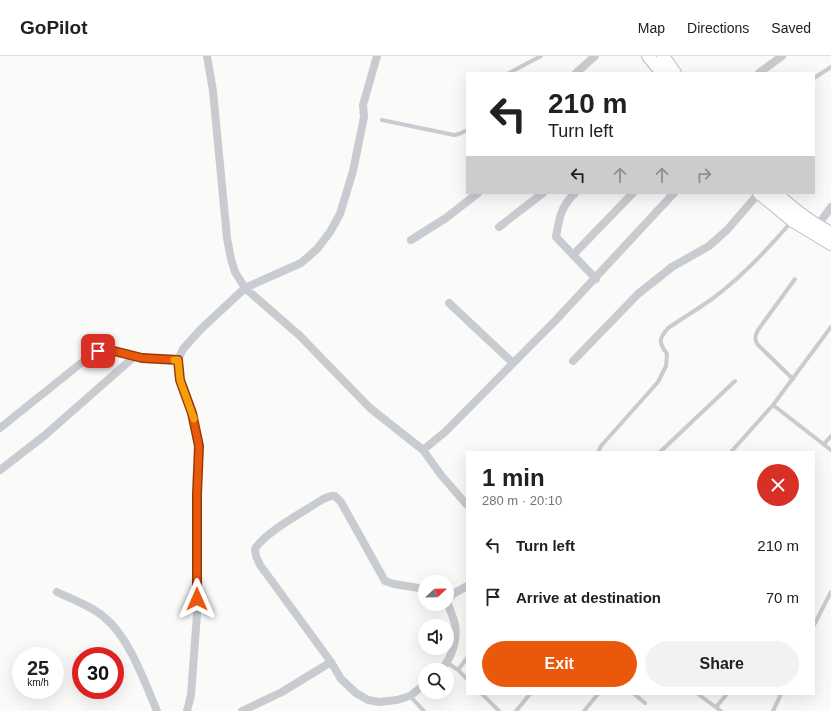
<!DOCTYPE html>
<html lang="en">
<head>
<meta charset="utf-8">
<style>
  body { margin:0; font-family:Arial,sans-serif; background:#f2f2f2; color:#202124; height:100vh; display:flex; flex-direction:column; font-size:15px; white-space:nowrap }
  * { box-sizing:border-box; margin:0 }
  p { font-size:13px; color:#757577 }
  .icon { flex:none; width:22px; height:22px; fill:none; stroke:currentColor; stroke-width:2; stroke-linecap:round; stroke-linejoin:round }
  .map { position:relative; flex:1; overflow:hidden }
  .side { position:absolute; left:466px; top:395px; width:349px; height:244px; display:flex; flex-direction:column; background:#fff; border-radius:0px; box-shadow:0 4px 16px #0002 }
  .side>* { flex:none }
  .banner { position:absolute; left:466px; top:16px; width:349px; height:122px; border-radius:0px; box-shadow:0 4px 16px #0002; background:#fff; color:#202124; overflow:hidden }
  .needle { width:26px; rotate:68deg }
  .tools { position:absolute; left:418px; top:519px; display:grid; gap:8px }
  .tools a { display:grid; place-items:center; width:36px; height:36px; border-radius:50%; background:#fff; box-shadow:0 4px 16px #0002; font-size:20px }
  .speed { position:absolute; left:12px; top:591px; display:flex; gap:8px; font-size:20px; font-weight:700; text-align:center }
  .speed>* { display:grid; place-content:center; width:52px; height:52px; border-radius:50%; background:#fff; box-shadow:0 4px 16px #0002; line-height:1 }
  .speed small { font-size:10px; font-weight:400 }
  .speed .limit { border:6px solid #d22; background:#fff; color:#111 }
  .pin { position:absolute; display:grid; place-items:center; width:34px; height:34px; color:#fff; margin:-17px; border-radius:8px; box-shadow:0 2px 6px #0006 }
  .me { position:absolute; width:44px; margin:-22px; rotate:0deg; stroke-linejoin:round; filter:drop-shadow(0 0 3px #0008) }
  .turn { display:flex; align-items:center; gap:14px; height:84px; padding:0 16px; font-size:18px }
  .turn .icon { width:52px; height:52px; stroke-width:2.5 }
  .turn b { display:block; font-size:28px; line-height:34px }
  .lanes { display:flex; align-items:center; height:38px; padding:0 16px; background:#0003; justify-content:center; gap:20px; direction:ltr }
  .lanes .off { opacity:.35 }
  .round { display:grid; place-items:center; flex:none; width:42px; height:42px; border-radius:21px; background:#f2f2f2 }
  .overview { display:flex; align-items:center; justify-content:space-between; height:68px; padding:0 16px }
  h1 { font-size:24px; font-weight:700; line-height:30px }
  .cta { display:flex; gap:8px; margin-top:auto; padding:8px 16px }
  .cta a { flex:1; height:46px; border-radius:24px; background:#ea580c; color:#fff; font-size:16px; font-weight:700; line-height:46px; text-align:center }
  .cta a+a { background:#f2f2f2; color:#202124 }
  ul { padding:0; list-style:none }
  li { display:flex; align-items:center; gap:12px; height:52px; padding:0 16px }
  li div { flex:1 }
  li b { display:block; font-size:15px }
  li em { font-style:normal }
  header { display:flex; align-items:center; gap:24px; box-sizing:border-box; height:56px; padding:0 20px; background:#fff; border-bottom:1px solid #e0e0e0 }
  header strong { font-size:19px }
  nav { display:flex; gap:22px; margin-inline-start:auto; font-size:14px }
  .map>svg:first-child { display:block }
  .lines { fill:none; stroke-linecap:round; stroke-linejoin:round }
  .secondary-casing { stroke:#babfc4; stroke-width:14 }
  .service { stroke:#c8cbd0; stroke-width:4 }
  .minor { stroke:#c8cbd0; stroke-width:8 }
  .secondary { stroke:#fff; stroke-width:12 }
  .route-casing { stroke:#983908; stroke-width:10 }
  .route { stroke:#ea580c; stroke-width:7 }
  .slow { stroke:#f59e0b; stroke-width:7 }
</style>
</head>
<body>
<header>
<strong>GoPilot</strong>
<nav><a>Map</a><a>Directions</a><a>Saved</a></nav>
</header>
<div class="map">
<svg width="831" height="655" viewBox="0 0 831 655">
  <rect width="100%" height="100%" fill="#fafaf8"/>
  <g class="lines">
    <defs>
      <path id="secondary" d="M 648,0 L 662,17
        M 663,0 L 675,17
        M 759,137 L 793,165 L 831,188
        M 776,137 C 793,153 810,166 831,177"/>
    </defs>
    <use href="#secondary" class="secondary-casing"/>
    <path class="service" d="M 509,17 L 541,0
      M 814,22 L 831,11
      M 382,64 L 454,79 L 459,78 L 467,74
      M 793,323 L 758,289 C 754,283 755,280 758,274 L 795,223
      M 773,349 L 831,394
      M 824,388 L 831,380
      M 598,396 L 601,390 L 658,326 L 666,310 L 667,298 C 658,286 659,283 668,272 C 683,262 698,253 712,243 C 742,221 768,193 792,165
      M 660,396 L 735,325
      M 731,396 L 773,349 L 831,271
      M 814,569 L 831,536
      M 448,607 L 458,614 L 467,623
      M 458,614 L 467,602
      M 482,638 L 499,655
      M 634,638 L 645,647
      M 698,638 L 721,655
      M 410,640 L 424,655
      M 716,651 L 727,638
      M 516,655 L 530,638
      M 584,655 L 598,638
      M 773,655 L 781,638"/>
    <path class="minor" d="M 207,0 L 213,35 L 227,182 L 231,203 L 235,216 L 245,232 L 299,279 L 370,352 L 423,394 L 445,376 L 555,265 L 674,137
      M 576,17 L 595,0
      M 759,17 L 782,0
      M 575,137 C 561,150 559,163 556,181 L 596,223
      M 499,171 L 543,137
      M 816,172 L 831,151
      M 411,184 L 446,162 L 478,137
      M 573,199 L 633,137
      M 449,247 L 513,307
      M 573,305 L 638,238 L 672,211 L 709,190 L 727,174 L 759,137
      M 0,372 L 90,300 C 109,289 123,298 143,302 C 154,304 166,304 178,304
      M 423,394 L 441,419 L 467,449
      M 0,414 L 44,380 L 135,300
      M 425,533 L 394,528 L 385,525 L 341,446 L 335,440 L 331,440 L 323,443 C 305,455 265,476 255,493 L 256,500 L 260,509 L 331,606 L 341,623 L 356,637 L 368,644 L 379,646 L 397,644 L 410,640 L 425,628
      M 57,536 C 73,544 92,550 105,562 C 129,581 145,627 157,655
      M 441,614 C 452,602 459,581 454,565 C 452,557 448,551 447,544 L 453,538 L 467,530
      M 187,655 L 191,639 L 197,558 L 197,438 L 199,390 L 193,357 L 180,324 L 178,304 L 183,293 L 201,273 L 245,232 L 301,207 L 317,193 L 330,176 L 340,158 L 353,115 L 364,61 L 363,49 L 377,0
      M 242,655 L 282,636 L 331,606"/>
    <use href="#secondary" class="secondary"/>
  </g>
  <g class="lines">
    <defs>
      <path id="route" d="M 98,295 L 110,294 L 142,302 L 178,304 L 180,324 L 192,357 L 199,390 L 197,438 L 197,543"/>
    </defs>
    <use href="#route" class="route-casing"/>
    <use href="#route" class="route"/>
    <path class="slow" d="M 174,304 L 178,304 L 180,324 L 194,363"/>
  </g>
</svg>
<div class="tools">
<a><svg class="needle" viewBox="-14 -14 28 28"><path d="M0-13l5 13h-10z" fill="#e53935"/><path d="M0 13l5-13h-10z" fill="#757577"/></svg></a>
<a><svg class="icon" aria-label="sound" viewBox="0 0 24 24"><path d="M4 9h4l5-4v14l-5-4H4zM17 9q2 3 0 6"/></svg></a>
<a><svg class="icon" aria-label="search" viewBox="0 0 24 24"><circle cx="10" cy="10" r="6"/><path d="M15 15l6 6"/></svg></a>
</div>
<div class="speed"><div>25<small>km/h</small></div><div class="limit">30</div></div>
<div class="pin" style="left:98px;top:295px;background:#d93025"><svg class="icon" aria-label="arrive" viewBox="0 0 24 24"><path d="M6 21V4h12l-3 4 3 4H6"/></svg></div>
<svg class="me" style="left:197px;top:543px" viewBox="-20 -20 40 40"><path d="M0-17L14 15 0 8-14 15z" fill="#ea580c" stroke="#fff" stroke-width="4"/></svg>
<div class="banner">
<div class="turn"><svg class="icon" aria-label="left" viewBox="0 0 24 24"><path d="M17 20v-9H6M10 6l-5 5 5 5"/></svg><div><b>210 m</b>Turn left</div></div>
<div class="lanes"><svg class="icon" aria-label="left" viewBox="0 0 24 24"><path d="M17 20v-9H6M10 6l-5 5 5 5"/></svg><svg class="icon off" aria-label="ahead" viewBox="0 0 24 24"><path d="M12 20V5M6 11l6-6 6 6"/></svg><svg class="icon off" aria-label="ahead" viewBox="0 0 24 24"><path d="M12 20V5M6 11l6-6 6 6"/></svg><svg class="icon off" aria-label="right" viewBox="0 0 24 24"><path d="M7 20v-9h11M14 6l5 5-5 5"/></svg></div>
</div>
<section class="side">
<div class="overview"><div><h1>1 min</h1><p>280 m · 20:10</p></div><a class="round" style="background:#d93025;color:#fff"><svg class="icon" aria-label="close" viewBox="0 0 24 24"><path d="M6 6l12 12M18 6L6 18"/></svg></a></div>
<ul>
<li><svg class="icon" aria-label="left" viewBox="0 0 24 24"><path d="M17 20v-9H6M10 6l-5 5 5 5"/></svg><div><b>Turn left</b></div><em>210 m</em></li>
<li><svg class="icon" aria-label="arrive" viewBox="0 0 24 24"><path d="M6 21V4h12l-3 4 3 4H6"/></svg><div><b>Arrive at destination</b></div><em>70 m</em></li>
</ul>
<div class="cta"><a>Exit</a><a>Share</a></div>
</section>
</div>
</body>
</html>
